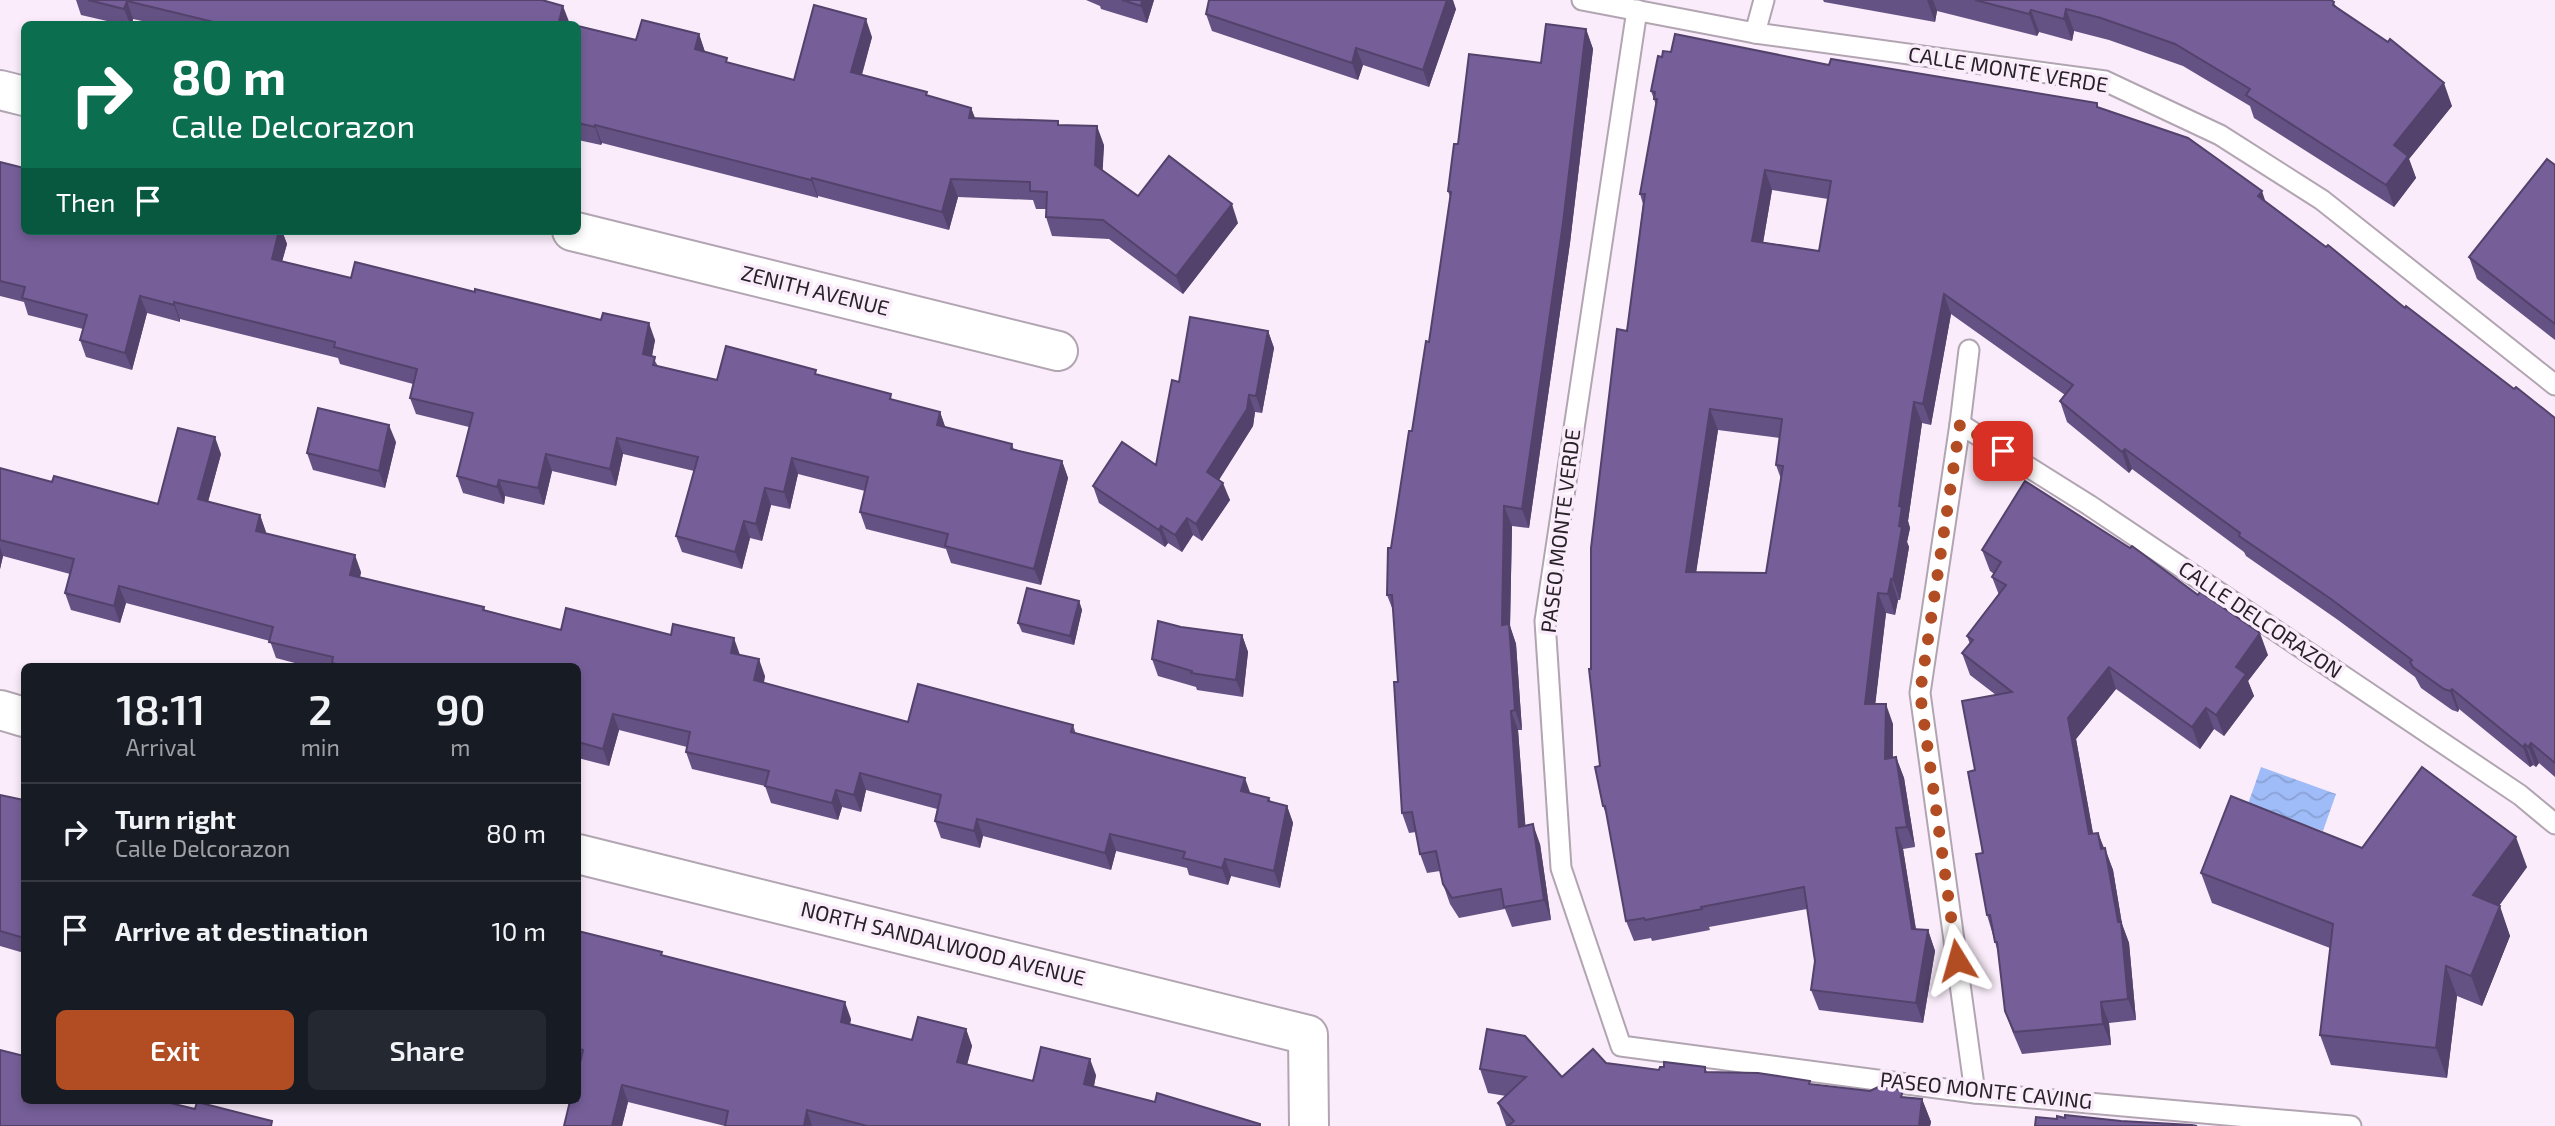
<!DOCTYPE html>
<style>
body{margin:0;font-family:"Exo 2",sans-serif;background:#242831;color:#f1f3f6;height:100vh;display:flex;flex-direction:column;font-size:26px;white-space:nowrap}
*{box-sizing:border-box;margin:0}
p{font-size:23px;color:#9ea1a6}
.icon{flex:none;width:38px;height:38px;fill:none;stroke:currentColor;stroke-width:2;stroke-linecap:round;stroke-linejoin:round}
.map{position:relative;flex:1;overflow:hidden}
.side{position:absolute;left:21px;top:663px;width:560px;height:441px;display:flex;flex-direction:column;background:#171b24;border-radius:10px;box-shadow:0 4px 10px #0003}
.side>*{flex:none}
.hud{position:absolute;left:21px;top:21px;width:560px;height:214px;border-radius:10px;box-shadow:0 4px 10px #0003;background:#0b6e4f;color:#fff;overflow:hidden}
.pin{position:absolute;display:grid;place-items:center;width:60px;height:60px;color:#fff;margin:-30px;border-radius:14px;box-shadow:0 4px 10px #0006}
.me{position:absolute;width:77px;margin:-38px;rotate:352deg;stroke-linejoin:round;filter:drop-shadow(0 0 5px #0008)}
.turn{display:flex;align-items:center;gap:24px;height:147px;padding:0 35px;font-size:32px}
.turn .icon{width:91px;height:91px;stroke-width:2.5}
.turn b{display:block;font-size:49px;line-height:60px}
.then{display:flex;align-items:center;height:66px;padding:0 35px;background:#0003;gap:14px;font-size:26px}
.eta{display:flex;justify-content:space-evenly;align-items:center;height:119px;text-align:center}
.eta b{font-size:42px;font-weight:600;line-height:49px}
.action{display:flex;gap:14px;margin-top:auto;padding:14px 35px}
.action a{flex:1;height:80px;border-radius:10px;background:#b24c23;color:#fff;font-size:28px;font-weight:600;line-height:80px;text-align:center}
.action a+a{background:#242831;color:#f1f3f6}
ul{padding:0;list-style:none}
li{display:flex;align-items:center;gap:21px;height:98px;padding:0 35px;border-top:2px solid #363941}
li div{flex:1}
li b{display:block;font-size:26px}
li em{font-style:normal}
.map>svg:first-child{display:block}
.water{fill:url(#water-waves)}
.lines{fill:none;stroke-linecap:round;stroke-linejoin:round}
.service-casing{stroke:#b2a5b2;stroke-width:23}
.minor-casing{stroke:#b2a5b2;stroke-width:42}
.service{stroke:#fff;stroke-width:19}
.minor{stroke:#fff;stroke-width:38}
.wall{fill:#655284;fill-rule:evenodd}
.shaded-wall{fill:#53426b}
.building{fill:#765f99;stroke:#53426b;stroke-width:2;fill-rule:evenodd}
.route{stroke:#b24c23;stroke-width:12;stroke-dasharray:0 21.6}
.labels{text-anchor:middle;stroke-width:7;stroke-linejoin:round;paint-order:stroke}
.street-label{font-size:21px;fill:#272227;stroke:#faecfa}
</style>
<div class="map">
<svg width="2555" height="1126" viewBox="0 0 2555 1126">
<defs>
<pattern id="water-waves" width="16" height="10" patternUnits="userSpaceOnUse" patternTransform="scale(1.75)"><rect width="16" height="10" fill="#9fbcf8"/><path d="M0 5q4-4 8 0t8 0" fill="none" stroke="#89a1d5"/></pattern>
</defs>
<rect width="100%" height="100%" fill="#faecfa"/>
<!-- water -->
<polygon class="water" points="2261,767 2336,794 2323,831 2248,804"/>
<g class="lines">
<defs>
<g id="service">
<polyline points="1582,0 1755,33 2105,81 2220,135 2322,200 2555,385"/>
<polyline points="1637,10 1545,621 1561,868 1621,1046 1975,1093 2351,1126"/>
<polyline points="1755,33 1764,0"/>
<polyline points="1969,350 1960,424 1920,693 1975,1093"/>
<polyline points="1960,424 2089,505 2520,795 2555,824"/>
</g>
<g id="minor">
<polyline points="0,90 24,96"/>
<polyline points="572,231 1058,351"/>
<polyline points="0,710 24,717"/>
<polyline points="578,854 1308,1035 1309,1126"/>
</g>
</defs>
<!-- service casing -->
<use href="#service" class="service-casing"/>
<!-- minor casing -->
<use href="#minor" class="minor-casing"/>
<!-- service -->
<use href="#service" class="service"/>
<!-- minor -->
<use href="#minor" class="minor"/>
</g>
<!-- wall -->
<g class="wall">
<polygon points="76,0 545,0 570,24 572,24 156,24 133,19 132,24 120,24 81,15"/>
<polygon points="1086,0 1154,0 1147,23 1101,9 1100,6"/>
<polygon points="1823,0 2331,0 2336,6 2452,106 2409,159 2416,178 2394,207 2254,118 2250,106 2183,66 2109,40 2074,31 2072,41 2039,32 2037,36 1937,11 1935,22 1824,2"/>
<polygon points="1456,9 1429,87 1363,65 1358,80 1212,31 1206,14"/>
<polygon points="578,26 636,40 699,34 705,52 729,63 794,80 872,37 862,75 928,96 971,108 975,118 1060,125 1104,145 1102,171 1138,196 1238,223 1183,294 1109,239 1052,236 1046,217 1046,209 1036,209 1033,200 958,197 949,230 818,196 818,198 602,143 601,145 578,140"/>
<polygon points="1586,29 1593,49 1570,243 1529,528 1512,526 1510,626 1516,644 1522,730 1518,730 1525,826 1540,844 1551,920 1512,927 1505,909 1459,918 1450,904 1443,884 1440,871 1427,873 1420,854 1416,832 1409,833 1402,813 1398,682 1394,613 1387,595 1391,548 1429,342 1450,197 1448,191 1458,144 1541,63"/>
<path d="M1671 52 1829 65 2099 108 2265 201 2405 308 2514 389 2555 418V777L2539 763 2536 767 2533 765 2530 767 2459 709 2458 712 2452 710 2421 688 2415 677 2338 620 2246 556 2244 552 2132 469 2129 473 2067 422 2060 401 2065 395 1951 314 1931 425 1922 423 1908 521 1910 528 1907 542 1909 547 1900 600H1898L1895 615 1886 613 1875 704 1893 724V758L1896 757 1904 778 1915 847 1903 849 1916 929 1928 930 1935 951 1923 1023 1819 1010 1811 990 1815 961 1807 909 1709 927 1710 930 1652 941 1651 938 1634 941 1626 921 1608 819 1603 806 1600 766 1591 669 1627 331 1643 204 1640 194 1656 105 1651 91 1662 57ZM1772 190 1828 199 1819 251 1763 242ZM1718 430 1780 438 1776 465 1781 479 1766 573 1696 572Z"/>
<polygon points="0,162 24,231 282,231 287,244 282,261 351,278 655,340 652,356 658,366 717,380 818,375 894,400 940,412 945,427 1012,444 1014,450 1062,461 1068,478 1041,585 951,563 946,549 866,529 860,512 865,491 798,474 790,509 771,505 762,541 750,538 742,569 682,552 676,536 694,471 623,454 616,486 552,471 544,505 505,496 504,504 463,493 457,476 469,427 416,414 410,398 413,384 340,364 338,358 180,319 180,322 147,313 132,370 86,357 80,340 83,329 28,315 24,302 0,296"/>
<polygon points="2555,165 2555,340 2477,279 2469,257"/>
<polygon points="1268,331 1274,348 1262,413 1255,412 1253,426 1219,480 1230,500 1202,541 1193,535 1182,552 1168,543 1165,547 1099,503 1093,486 1156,465 1179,382"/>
<polygon points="396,442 385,488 313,470 307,453"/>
<polygon points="221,454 208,502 260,515 266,533 361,572 360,578 484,607 485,610 561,630 740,655 765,676 764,683 908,722 1073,725 1076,734 1250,793 1269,798 1271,802 1287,806 1293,823 1280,888 1231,876 1228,885 1189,875 1187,868 1116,851 1111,870 983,836 980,848 941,838 935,821 937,809 866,790 861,812 842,807 838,820 771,803 765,786 692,769 686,752 687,747 619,730 609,766 578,758 578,667 310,667 276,658 270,641 126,603 120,623 71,610 65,593 70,574 3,556 0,569 0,468 52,482 158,504"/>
<polygon points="1982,550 2268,655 2248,681 2254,696 2224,736 2214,729 2200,749 2116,689 2076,739 2093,833 2098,833 2113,870 2122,924 2129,943 2136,1020 2109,1023 2111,1045 2022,1054 2013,1033 2005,1011 1998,952 1987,915 1975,770 1996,695 1970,675 1962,653 1970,644 1967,636 1999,595 1992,577 1994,574 1990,571"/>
<polygon points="1079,601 1082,610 1074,645 1022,632 1018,623"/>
<polygon points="1181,627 1242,635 1248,652 1243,697 1197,690 1196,687 1158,676 1152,659"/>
<polygon points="0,795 24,800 24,953 0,946"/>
<polygon points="2362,848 2527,867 2499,906 2510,936 2482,1006 2457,996 2447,1078 2331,1065 2320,1035 2330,948 2212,903 2201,873"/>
<polygon points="578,931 663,955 851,1019 850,1024 912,1040 966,1029 972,1046 967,1065 1033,1081 1096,1075 1094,1086 1155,1102 1260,1124 1261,1126 725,1126 628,1102 622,1126 564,1126 580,1064 578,1064"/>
<polygon points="1606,1063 1659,1070 1705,1067 1707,1072 1922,1099 1931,1122 1930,1126 1506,1126 1498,1103 1506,1096 1488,1093 1480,1069 1562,1077"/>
</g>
<!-- shaded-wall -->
<g class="shaded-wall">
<polygon points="1142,0 1154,0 1147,23 1141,6"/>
<polygon points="1447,0 1453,0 1456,9 1429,87 1423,70"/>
<polygon points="1927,0 1933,0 1937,11 1935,22"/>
<polygon points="127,1 133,19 132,24 130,24 124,9"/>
<polygon points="563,6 570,24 559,21"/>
<polygon points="2066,9 2074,31 2072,41 2064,19"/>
<polygon points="2031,10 2039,32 2037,36 2029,14"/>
<polygon points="866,19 872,37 857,91 851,72"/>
<polygon points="1586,29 1593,49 1570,243 1529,528 1522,509"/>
<polygon points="699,34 705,52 695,49"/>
<polygon points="1356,48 1363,65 1358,80 1352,63"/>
<polygon points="2444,83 2452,106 2409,159 2416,178 2394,207 2386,185 2394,145"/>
<polygon points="971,108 978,126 969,118"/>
<polygon points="595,125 602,143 601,145 595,127"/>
<polygon points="1097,126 1104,145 1102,184 1095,165"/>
<polygon points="1765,170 1772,190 1760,261 1752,241"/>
<polygon points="812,178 818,196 818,198 811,180"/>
<polygon points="951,179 958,197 949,230 942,212"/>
<polygon points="2262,191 2269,212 2258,196"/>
<polygon points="1232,204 1238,223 1183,294 1176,276"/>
<polygon points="279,231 282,231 287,244 278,276 272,259"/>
<polygon points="1944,294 1951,314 1931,425 1923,404"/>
<polygon points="140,296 147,313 132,370 125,353"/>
<polygon points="174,302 180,319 180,322 174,305"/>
<polygon points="649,323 655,340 649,371 643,354"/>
<polygon points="1268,331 1274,348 1262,413 1256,396"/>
<polygon points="1249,395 1255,412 1253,426 1213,489 1207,472"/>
<polygon points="1914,402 1922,423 1908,521 1910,528 1907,542 1909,547 1900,600 1893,580 1899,526 1899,506"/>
<polygon points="1710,409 1718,430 1693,593 1686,572"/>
<polygon points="940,412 946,429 937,425"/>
<polygon points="389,425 396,442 385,488 379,471"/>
<polygon points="215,437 221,454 204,516 198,499"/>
<polygon points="617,438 623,454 616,486 610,469"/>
<polygon points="2125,449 2132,469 2129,473 2122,452"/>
<polygon points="546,454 552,471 544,505 538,488"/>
<polygon points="792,458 798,474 790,509 784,492"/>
<polygon points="1062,461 1068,478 1041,585 1034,569"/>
<polygon points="499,480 505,496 504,504 497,487"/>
<polygon points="1223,483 1230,500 1202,541 1196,524"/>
<polygon points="765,488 771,505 762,541 756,524"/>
<polygon points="1504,506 1512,526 1510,626 1516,644 1522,730 1515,710 1502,625"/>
<polygon points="260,515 266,532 262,548 256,531"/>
<polygon points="1187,518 1193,535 1182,552 1175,535"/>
<polygon points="744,521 750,538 742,569 735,552"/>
<polygon points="1161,526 1168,543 1165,547 1159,530"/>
<polygon points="0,547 3,556 0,569"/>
<polygon points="355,555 361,572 356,592 350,575"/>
<polygon points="1891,579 1898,600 1895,615 1888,594"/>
<polygon points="119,586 126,603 120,623 114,606"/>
<polygon points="1878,593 1886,613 1873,724 1865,704"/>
<polygon points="1079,601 1082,610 1074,645 1070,636"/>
<polygon points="2260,633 2268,655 2248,681 2254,696 2224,736 2216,715 2236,667"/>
<polygon points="1242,635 1248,652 1243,697 1236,680"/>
<polygon points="734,638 740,655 731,653"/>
<polygon points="759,659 765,676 760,697 754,680"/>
<polygon points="2109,667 2116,689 2076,739 2097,856 2089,834 2068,718"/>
<polygon points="2452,689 2459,709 2458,712 2450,691"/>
<polygon points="1886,704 1893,724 1892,780 1885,759"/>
<polygon points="2206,708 2214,729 2200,749 2192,727"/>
<polygon points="1511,711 1518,730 1527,846 1519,827"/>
<polygon points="613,714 619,730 609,766 603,749"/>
<polygon points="2531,743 2539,763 2536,767 2528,747"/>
<polygon points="2525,744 2533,765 2530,767 2523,747"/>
<polygon points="1896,757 1904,778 1915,847 1907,827"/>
<polygon points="860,773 866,790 861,812 854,795"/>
<polygon points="1245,778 1251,795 1241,791"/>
<polygon points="836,790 842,807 838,820 832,803"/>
<polygon points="1287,806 1293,823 1280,888 1274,871"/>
<polygon points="977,819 983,836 980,848 974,831"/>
<polygon points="1533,824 1540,844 1551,920 1544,900"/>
<polygon points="1896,828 1903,849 1919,949 1912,929"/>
<polygon points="2098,833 2106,854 2101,849"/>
<polygon points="1110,834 1116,851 1111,870 1105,853"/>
<polygon points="2516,837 2527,867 2484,926 2473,895"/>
<polygon points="2105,848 2113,870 2122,924 2129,943 2136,1020 2128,999 2118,922"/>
<polygon points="1225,859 1231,876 1228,885 1222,868"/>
<polygon points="2500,906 2510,936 2482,1006 2471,976"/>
<polygon points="1928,930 1935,951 1923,1023 1916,1003"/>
<polygon points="2446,966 2457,996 2447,1078 2436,1048"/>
<polygon points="845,1002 851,1019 847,1039 841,1022"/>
<polygon points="2101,1002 2109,1023 2111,1045 2103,1024"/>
<polygon points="966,1029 972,1046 963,1079 957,1062"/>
<polygon points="1090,1059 1096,1075 1091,1101 1084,1084"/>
<polygon points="622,1085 628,1102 622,1126 612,1126"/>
<polygon points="1922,1099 1931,1122 1930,1126 1919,1126"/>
<polygon points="807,1110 812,1126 804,1126"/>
</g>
<!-- building -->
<g class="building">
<polygon points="88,0 542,0 563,6 559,21 572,24 217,24 218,23 127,1 124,9"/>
<polygon points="1122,0 1142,0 1141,6"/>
<polygon points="1209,0 1447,0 1423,70 1356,48 1352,63 1206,14"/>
<polygon points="1975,0 2331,0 2334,2 2333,5 2388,42 2390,39 2444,83 2394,145 2408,156 2386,185 2246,95 2250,89 2175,44 2101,18 2066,9 2064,19 2031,10 2029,14"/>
<polygon points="814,5 866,19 851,72 927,92 926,95 971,108 969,118 1058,121 1058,125 1097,126 1095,165 1138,196 1169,156 1232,204 1176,276 1103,220 1046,217 1047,192 1030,191 1030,182 951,179 942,212 812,178 811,180 595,125 595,127 578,123 578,26 636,40 642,20 699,34 695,49 727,58 726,62 794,80"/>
<polygon points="1546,24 1586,29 1563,223 1522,509 1504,506 1502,625 1509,624 1515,710 1511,711 1519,827 1533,824 1544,900 1504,907 1501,889 1452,898 1443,884 1436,851 1420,854 1412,812 1402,813 1394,682 1398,682 1392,595 1387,595 1388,548 1391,548 1409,431 1412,431 1426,341 1429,342 1451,192 1448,191 1454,144 1458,144 1469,54 1541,63"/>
<path d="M1675 34 1829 65 1831 59 2097 103V107L2188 138 2262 191 2258 196 2326 247 2328 245 2405 308 2406 306 2514 389 2516 387 2555 418V763L2531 743 2528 747 2525 744 2523 747 2452 689 2450 691 2444 689 2413 667 2410 662 2412 660 2331 599 2239 536 2240 533 2125 449 2122 452 2060 401 2073 385 1944 294 1923 404 1914 402 1899 506 1902 507 1899 526 1902 527 1893 580 1891 579 1888 594 1878 593 1865 704H1886L1885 759 1896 757 1907 827 1896 828 1912 929 1928 930 1916 1003 1811 990 1815 961 1804 887 1701 907 1702 909 1645 920 1644 918 1626 921 1605 806H1603L1595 767 1600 766 1589 669H1591V548L1617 329 1627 331 1645 194H1640L1657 99H1654L1655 92 1651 91 1658 56 1662 57 1663 51 1671 52ZM1765 170 1831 181 1819 251 1752 241ZM1710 409 1782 419 1776 465 1783 466 1766 573 1686 572Z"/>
<polygon points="2547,159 2555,165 2555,324 2469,257"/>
<polygon points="0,162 24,168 24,231 279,231 272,259 351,278 355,262 475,292 475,289 601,320 603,313 649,323 643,354 655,357 653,365 717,380 726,346 816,370 815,374 891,394 890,399 940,412 937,425 1012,444 1011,449 1062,461 1034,569 945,546 948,534 860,512 868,477 792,458 784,492 765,488 756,524 744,521 735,552 676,536 698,457 617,438 610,469 546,454 538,488 499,480 497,487 457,476 473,413 410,398 417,369 334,347 335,342 174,302 174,305 140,296 125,353 80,340 87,315 22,298 25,287 0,281"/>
<polygon points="1190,317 1268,331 1256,396 1249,395 1247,409 1207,472 1223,483 1196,524 1187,518 1175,535 1161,526 1159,530 1093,486 1122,442 1156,465 1172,380 1179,382"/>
<polygon points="318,408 389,425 379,471 307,453"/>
<polygon points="178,428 215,437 198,499 260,515 256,531 355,555 350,575 484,607 483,610 561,630 566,608 671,635 673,624 734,638 731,653 759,659 754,680 908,722 918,684 1073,725 1071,732 1245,778 1241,791 1269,798 1268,801 1287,806 1274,871 1225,859 1222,868 1183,858 1185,852 1110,834 1105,853 977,819 974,831 935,821 941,795 860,773 854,795 836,790 832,803 765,786 769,771 686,752 690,732 613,714 603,749 578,742 578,667 473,667 469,666 469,667 347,667 332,663 333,657 269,642 273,627 119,586 114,606 65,593 74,559 0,540 0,468 52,482 54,476 158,504"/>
<polygon points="2025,481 2130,548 2132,546 2198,595 2200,592 2260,633 2236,667 2246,674 2216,715 2206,708 2192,727 2109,667 2068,718 2089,834 2098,833 2101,849 2105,848 2118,922 2121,922 2128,999 2101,1002 2103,1024 2014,1032 2005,1011 1997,942 1995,942 1990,915 1987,915 1976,854 1983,853 1968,772 1975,770 1962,701 2012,692 1962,653 1973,640 1967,636 2006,585 1992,577 2001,562 1982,550"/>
<polygon points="1027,588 1079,601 1070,636 1018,623"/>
<polygon points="1158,621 1181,627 1242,635 1236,680 1191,673 1192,671 1152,659"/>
<polygon points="2422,767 2516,837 2473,895 2500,906 2471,976 2446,966 2436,1048 2320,1035 2333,924 2201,873 2231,796 2362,848"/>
<polygon points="0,795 24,800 24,938 0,931"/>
<polygon points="578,931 662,952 661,955 845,1002 841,1022 912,1040 918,1017 966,1029 957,1062 1033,1081 1041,1047 1090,1059 1084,1084 1155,1102 1157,1093 1260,1124 1260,1126 867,1126 807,1110 804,1126 725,1126 728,1111 622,1085 612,1126 564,1126 570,1101 578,1101 578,1072 583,1050 578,1048"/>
<polygon points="1487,1029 1525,1036 1562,1077 1593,1049 1606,1063 1659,1070 1660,1067 1664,1067 1664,1062 1705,1067 1705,1072 1758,1073 1810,1081 1809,1084 1870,1091 1878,1087 1903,1090 1901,1097 1922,1099 1919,1126 1508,1126 1514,1121 1498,1103 1526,1077 1480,1069"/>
<polygon points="0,1050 24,1056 24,1101 162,1101 195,1109 197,1102 272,1121 271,1126 0,1126"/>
<polygon points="2065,1115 2121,1121 2192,1125 2197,1126 2035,1126 2036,1117 2057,1119 2057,1116 2065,1118"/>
</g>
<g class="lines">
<!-- route -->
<polyline class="route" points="1957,960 1920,693 1960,424 2003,451"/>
</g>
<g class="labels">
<!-- street labels -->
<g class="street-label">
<text transform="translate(2008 70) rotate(9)" y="7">CALLE MONTE VERDE</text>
<text transform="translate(815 291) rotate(14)" y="7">ZENITH AVENUE</text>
<text transform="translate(1561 531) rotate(-83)" y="7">PASEO MONTE VERDE</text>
<text transform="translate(2260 620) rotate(34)" y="7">CALLE DELCORAZON</text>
<text transform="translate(943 944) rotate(14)" y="7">NORTH SANDALWOOD AVENUE</text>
<text transform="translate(1986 1091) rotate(6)" y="7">PASEO MONTE CAVING</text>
</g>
</g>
</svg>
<div class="pin" style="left:2003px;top:451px;background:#d93025"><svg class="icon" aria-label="arrive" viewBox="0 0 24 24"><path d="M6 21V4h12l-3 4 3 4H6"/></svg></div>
<svg class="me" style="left:1957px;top:960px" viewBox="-20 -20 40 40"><path d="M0-17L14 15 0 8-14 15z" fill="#b24c23" stroke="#fff" stroke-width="4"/></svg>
<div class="hud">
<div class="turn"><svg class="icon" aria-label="right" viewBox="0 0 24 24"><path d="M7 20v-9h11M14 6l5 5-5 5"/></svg><div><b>80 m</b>Calle Delcorazon</div></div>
<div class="then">Then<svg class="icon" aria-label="arrive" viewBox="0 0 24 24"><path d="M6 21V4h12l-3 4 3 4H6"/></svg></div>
</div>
<section class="side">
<div class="eta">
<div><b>18:11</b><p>Arrival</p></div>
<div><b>2</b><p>min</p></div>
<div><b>90</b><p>m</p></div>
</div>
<ul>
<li><svg class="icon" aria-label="right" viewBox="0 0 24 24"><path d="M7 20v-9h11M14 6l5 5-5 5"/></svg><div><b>Turn right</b><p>Calle Delcorazon</p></div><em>80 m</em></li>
<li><svg class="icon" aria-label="arrive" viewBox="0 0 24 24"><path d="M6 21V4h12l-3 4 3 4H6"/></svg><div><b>Arrive at destination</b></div><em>10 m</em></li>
</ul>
<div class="action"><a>Exit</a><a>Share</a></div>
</section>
</div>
